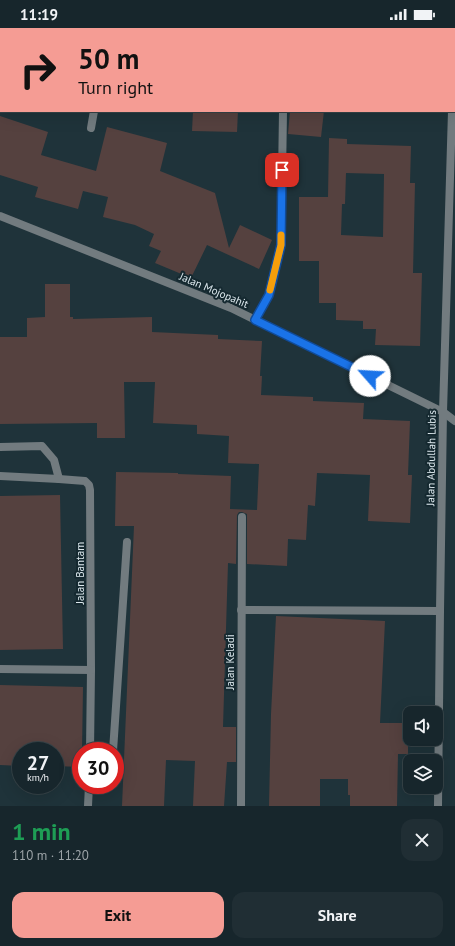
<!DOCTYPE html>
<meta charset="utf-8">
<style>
body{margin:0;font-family:"PT Sans",sans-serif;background:#202e34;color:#f1f3f6;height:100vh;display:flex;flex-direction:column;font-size:15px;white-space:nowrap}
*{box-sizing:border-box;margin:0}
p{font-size:13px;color:#9ea5a9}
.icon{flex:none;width:22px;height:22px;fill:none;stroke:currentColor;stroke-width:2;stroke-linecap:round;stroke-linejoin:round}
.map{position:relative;height:778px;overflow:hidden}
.panel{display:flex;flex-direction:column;background:#17262c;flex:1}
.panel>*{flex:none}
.hud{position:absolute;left:0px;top:0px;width:455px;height:84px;box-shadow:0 4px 16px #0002,0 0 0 1px #364348;background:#f59c94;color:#111;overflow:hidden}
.tools{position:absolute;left:403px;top:678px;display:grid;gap:8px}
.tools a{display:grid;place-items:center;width:40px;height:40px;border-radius:8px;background:#17262c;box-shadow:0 4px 16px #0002,0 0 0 1px #364348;font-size:20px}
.speed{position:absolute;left:12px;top:714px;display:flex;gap:8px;font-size:20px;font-weight:700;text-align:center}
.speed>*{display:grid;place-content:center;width:52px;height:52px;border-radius:50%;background:#17262c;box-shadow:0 4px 16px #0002,0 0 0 1px #364348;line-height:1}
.speed small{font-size:10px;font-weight:400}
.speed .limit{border:6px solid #d22;background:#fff;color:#111}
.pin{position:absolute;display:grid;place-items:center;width:34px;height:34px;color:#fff;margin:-17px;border-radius:8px;box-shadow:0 2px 6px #0006}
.me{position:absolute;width:44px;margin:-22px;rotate:296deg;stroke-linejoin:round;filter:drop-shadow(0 0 3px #0008)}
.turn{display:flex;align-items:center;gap:14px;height:84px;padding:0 12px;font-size:18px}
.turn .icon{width:52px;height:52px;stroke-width:2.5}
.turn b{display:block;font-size:28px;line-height:34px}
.round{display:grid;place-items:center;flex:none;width:42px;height:42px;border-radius:12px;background:#202e34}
.summary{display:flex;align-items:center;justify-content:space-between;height:68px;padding:0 12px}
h1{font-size:24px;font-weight:700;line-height:30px;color:#1e9e55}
.primary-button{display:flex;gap:8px;margin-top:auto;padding:8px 12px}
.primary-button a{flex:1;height:46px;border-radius:12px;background:#f59c94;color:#111;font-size:16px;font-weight:700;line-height:46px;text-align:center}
.primary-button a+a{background:#202e34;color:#f1f3f6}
.status{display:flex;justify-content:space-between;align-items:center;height:28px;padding:0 20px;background:#17262c;direction:ltr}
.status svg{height:11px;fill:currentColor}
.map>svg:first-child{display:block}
.building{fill:#55413f;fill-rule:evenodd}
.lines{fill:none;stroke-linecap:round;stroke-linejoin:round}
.service{stroke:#727b7f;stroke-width:8}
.minor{stroke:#727b7f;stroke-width:8}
.tertiary{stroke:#727b7f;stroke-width:8}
.primary{stroke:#b3c8cf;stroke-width:10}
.route-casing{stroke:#114b97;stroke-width:10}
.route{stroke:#1a73e8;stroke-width:7}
.slow{stroke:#f59e0b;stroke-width:7}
.labels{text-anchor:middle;stroke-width:4;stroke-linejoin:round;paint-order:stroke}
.street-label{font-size:11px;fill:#dde9ee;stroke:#152930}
</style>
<div class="status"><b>11:19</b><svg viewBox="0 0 49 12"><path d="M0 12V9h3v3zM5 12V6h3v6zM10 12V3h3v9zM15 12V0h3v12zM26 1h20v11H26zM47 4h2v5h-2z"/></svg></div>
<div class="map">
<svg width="455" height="778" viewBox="0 0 455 778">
<rect width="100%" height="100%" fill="#1f333a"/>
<!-- building -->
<g class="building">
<polygon points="193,83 238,83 237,104 192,103"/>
<polygon points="290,83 324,83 321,109 288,106"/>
<polygon points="0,88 48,104 41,127 96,143 107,99 167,115 160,143 215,165 229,220 240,197 272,212 259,241 207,217 191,250 155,235 161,223 149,218 154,206 135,197 103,189 108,169 83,163 78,181 35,169 38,159 0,147"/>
<path d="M329 110 347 111V116L411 118 410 155H415L413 245H422L420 318 375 317 376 301H363V293L336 292V275H319V233H299V169H328ZM346 145 384 146 383 209 341 207 342 176H345Z"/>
<polygon points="45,256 70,256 70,289 73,289 73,291 152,289 152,304 218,307 218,311 262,313 260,348 262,348 261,367 313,369 313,373 364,375 363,391 410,393 408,447 412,447 410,495 368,493 370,447 317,445 315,478 308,477 306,512 288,511 287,538 247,536 247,486 242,484 239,484 237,487 236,536 228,535 223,699 236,699 236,734 227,734 224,778 193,778 195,733 166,732 164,778 122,778 134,498 115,498 116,444 178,445 178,446 231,448 230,481 257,482 259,436 228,435 229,408 197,406 197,397 153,395 155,354 124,354 125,410 97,410 97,395 0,396 0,309 27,309 27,290 45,289"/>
<polygon points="60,467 63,621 0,622 0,468"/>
<polygon points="276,588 385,593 380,695 408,695 408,726 398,726 397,778 350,778 350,767 348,767 348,751 320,751 320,778 269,778 271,686"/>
<polygon points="0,657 83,659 82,723 81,723 81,739 55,738 55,723 21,723 21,738 0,737"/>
</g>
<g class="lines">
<!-- service -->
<g class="service">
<polyline points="403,0 405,1"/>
<polyline points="101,1 101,0"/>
<polyline points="454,68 455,65"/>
<polyline points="91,100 94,83"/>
<polyline points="255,292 269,267 281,217 283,83"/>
<polyline points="0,419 42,418 54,432 59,451"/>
<polyline points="0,448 59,451 85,453 89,457 90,462 91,642 90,723"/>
<polyline points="0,641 91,642"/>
<polyline points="113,723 127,514"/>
<polyline points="88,778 89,757"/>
</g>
<!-- minor -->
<g class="minor">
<polyline points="0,188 231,280 443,384 455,393"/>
<polyline points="241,582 440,583"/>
<polyline points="241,778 242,489"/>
</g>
<!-- tertiary -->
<polyline class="tertiary" points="438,778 440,583 443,384 452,83"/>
<!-- primary -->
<g class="primary">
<polyline points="252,0 254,1"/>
<polyline points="308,0 311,1"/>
<polyline points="325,0 326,1"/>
<polyline points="275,1 275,0"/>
<polyline points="295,1 295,0"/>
<polyline points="454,75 455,76"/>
</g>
</g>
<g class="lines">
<defs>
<polyline id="route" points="282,142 281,217 269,267 255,292 370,348"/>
</defs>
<!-- route casing -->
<use href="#route" class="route-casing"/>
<!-- route -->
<use href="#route" class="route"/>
<!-- slow -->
<polyline class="slow" points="270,262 281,217 281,207"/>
</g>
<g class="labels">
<!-- street labels -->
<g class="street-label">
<text transform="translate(214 262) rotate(23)" y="4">Jalan Mojopahit</text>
<text transform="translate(431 430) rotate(-89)" y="4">Jalan Abdullah Lubis</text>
<text transform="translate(80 545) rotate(-90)" y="4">Jalan Bantam</text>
<text transform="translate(230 634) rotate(-90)" y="4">Jalan Keladi</text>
</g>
</g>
</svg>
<div class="tools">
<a><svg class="icon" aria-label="sound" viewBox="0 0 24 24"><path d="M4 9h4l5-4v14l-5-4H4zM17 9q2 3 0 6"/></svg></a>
<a><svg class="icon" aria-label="layers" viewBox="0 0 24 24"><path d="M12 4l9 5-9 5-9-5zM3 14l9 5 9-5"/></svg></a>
</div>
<div class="speed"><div>27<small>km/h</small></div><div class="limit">30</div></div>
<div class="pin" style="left:282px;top:142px;background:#d93025"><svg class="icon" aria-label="arrive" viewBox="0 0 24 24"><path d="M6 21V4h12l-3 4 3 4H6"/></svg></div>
<svg class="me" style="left:370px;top:348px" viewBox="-20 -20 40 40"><circle r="19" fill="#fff"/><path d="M0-13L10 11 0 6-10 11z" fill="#1a73e8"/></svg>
<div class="hud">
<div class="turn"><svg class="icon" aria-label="right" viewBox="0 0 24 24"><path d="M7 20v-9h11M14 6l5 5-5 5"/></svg><div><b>50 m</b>Turn right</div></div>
</div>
</div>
<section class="panel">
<div class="summary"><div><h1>1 min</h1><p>110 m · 11:20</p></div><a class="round"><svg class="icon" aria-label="close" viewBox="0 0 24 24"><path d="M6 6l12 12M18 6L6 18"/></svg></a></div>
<div class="primary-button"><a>Exit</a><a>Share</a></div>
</section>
